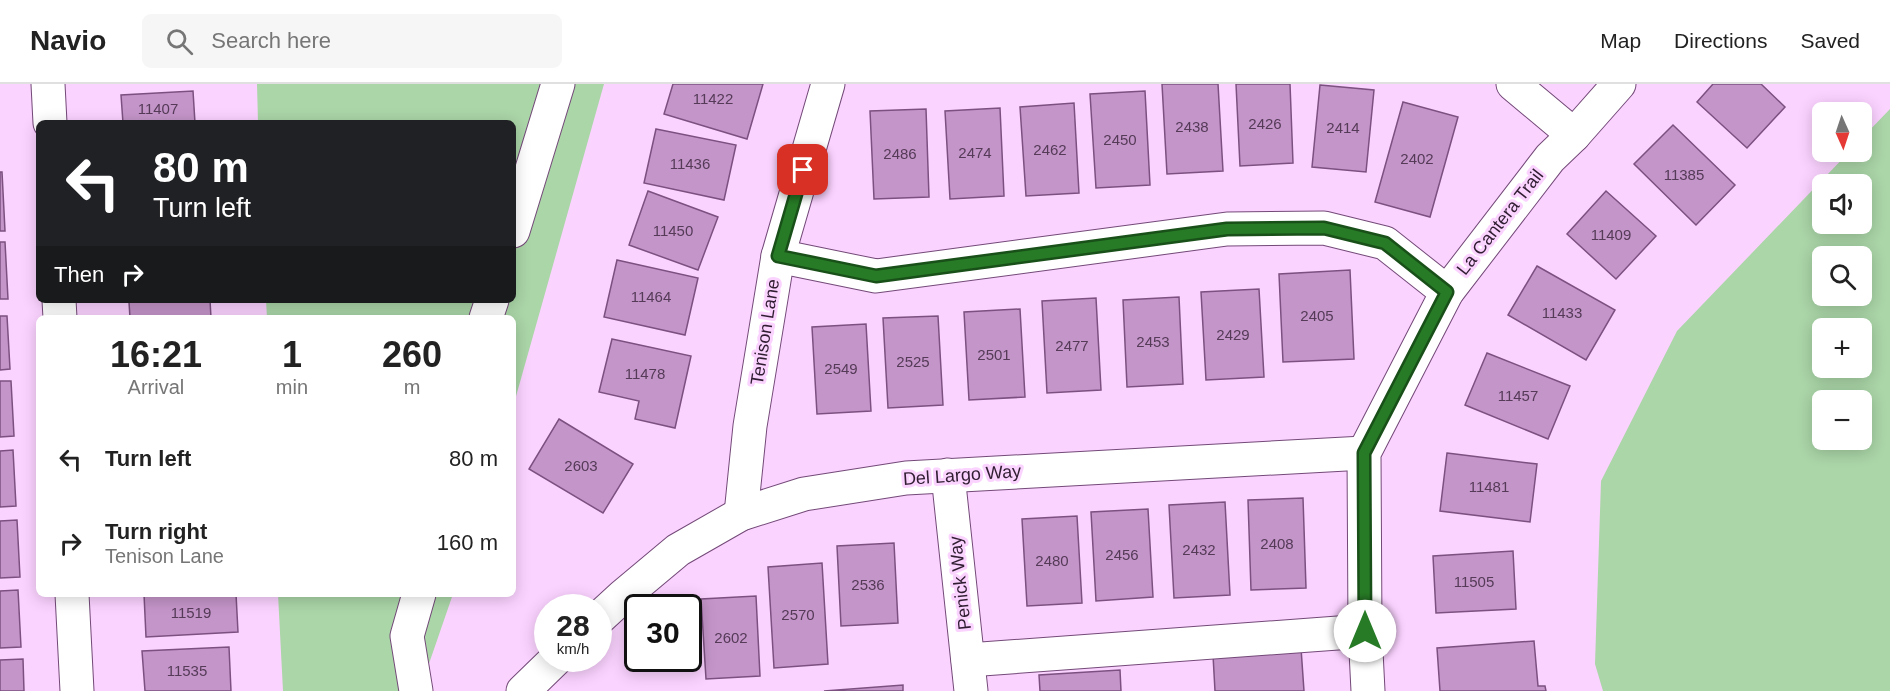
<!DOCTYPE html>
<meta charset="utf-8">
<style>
body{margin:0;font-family:Arial,sans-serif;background:#f6f6f6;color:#222;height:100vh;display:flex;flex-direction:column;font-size:22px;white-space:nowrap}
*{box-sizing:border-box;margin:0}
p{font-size:20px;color:#767676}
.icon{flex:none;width:33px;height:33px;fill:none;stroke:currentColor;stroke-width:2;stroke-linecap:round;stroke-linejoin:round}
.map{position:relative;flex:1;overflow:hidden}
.sheet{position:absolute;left:36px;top:231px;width:480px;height:282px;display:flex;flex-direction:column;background:#fff;border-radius:9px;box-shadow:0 3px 15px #0003}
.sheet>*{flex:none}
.banner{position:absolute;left:36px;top:36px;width:480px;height:183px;border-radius:9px;box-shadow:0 3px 15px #0003;background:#202124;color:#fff;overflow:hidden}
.needle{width:39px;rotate:177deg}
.fabs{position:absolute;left:1812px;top:18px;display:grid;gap:12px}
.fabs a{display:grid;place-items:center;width:60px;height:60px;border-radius:9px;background:#fff;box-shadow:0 3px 15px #0003;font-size:30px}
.speed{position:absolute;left:534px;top:510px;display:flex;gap:12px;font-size:30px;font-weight:700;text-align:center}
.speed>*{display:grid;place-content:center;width:78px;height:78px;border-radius:50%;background:#fff;box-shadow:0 3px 15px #0003;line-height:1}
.speed small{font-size:15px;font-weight:400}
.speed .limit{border:3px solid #111;border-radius:9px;background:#fff;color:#111}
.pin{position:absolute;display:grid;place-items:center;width:51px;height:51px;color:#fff;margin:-26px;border-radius:12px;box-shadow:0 3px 9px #0006}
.me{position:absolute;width:66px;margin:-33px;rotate:0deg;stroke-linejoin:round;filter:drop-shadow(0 0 4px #0008)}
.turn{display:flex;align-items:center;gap:21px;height:126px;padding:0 18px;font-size:27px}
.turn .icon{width:78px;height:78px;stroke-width:2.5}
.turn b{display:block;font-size:42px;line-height:51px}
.then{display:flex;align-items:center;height:57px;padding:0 18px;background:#0003;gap:12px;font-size:22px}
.eta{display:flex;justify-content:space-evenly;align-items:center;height:102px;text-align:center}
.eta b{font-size:36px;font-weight:700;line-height:42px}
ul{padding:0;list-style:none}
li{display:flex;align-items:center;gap:18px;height:84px;padding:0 18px}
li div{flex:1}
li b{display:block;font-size:22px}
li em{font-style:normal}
header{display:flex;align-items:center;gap:36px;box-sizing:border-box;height:84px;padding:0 30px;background:#fff;border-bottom:2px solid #e0e0e0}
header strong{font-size:28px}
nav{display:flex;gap:33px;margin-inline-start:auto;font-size:21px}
.search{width:420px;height:54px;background:#f6f6f6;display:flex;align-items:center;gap:15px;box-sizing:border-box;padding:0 21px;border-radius:9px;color:#767676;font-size:22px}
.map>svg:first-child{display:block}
.green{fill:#abd6a8;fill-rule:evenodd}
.building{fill:#c495c9;stroke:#7c5181;stroke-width:1.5}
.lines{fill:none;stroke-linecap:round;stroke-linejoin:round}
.minor-casing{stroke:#734978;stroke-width:35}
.minor{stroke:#fff;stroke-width:33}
.route-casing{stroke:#195019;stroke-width:15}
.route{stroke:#277b26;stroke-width:10}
.labels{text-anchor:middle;stroke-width:6;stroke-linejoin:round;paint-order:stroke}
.number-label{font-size:15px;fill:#553b58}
.street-label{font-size:18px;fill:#301d32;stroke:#fbd3ff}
</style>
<header>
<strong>Navio</strong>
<div class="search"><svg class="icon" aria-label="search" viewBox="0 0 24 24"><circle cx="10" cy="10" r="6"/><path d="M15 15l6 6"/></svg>Search here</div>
<nav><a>Map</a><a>Directions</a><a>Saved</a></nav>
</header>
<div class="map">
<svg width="1890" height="607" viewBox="0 0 1890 607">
<rect width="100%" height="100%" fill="#fbd3ff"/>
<!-- green -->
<g class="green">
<polygon points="257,0 604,0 513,323 513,234 267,234 266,216 513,216 513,39 258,39"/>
<path d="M1890 25V607H1603L1595 580 1601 397 1677 247 1849 68H1862V54ZM1862 100V140H1822V100ZM1822 172H1862V212H1822ZM1862 244V284H1822V244ZM1862 316V356H1822V316Z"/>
<polygon points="278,510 453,510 423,597 428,607 283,607"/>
</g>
<!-- building -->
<g class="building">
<polygon points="673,0 763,0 747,55 664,30"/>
<polygon points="1162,0 1218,0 1223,87 1167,90"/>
<polygon points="1236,0 1290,0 1293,79 1240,82"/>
<polygon points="1713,0 1761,0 1785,23 1747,64 1697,18"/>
<polygon points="1320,1 1374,6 1366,88 1312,83"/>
<polygon points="193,7 195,39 123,39 121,11"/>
<polygon points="1145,7 1150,101 1096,104 1090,10"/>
<polygon points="1403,18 1458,33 1430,133 1375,118"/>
<polygon points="1074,19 1079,109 1026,112 1020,23"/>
<polygon points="1000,24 1004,112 950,115 945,27"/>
<polygon points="926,25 929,113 874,115 870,27"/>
<polygon points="1673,41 1735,101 1696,141 1634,80"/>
<polygon points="656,45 736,61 724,116 644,99"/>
<polygon points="0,88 2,88 5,147 0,147"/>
<polygon points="648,107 718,133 698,186 629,161"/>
<polygon points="1606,107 1656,152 1616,195 1567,150"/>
<polygon points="0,158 5,158 8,215 0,215"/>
<polygon points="617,176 698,194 685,251 604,233"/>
<polygon points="1537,182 1615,226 1586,276 1508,231"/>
<polygon points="1350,186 1354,275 1283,278 1279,190"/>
<polygon points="1259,205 1264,293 1206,296 1201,208"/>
<polygon points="1179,213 1183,300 1127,303 1123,216"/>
<polygon points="1096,214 1101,306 1047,309 1042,217"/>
<polygon points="175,216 210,216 211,234 130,234 129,218"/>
<polygon points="1020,225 1025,313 969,316 964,228"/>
<polygon points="0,232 7,232 10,285 0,286"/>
<polygon points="938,232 943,321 888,324 883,234"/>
<polygon points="866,240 871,327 817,330 812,243"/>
<polygon points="612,255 691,272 675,344 635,335 639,317 599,308"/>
<polygon points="1487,269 1570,302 1548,355 1465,321"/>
<polygon points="0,297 11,297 14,352 0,353"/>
<polygon points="559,335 633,380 603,429 529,385"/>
<polygon points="13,366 16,422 0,423 0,367"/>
<polygon points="1447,369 1537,380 1530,438 1440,427"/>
<polygon points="1303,414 1306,504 1251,506 1248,416"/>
<polygon points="1225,418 1230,511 1174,514 1169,421"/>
<polygon points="1148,425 1153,513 1096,517 1091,428"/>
<polygon points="1077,432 1082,519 1027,522 1022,435"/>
<polygon points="17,436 20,493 0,494 0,437"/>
<polygon points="894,459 898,539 841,542 837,462"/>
<polygon points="1513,467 1516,525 1436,529 1433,472"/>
<polygon points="822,479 828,580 774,584 768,483"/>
<polygon points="18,506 21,563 0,564 0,507"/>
<polygon points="144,510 236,510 238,548 146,553"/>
<polygon points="756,512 760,592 706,595 701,515"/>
<polygon points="1534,557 1538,602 1545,602 1546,607 1440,607 1437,564"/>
<polygon points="229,563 231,607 145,607 142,567"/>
<polygon points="1301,564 1304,607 1215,607 1213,571"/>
<polygon points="23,575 24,607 0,607 0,576"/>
<polygon points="1120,586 1121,607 1040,607 1039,591"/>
<polygon points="903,601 903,607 824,607"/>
</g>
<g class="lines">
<defs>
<g id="minor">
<polyline points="48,0 50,39"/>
<polyline points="1513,0 1574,51"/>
<polyline points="513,147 558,0"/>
<polyline points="778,172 876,192 1227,145 1324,144 1385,159 1447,208"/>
<polyline points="59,216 60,234"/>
<polyline points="486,234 492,216"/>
<polyline points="948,391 971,607"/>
<polyline points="741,430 750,342 778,172 828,0"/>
<polyline points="72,510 77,607"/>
<polyline points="598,535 623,512 678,466 741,430 804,410 906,394 1364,369"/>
<polyline points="968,576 1365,547"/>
<polyline points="416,607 407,552 419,510"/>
<polyline points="523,607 557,574"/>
<polyline points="1368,607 1365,547 1364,369 1447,208 1550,74 1574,51 1619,0"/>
</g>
</defs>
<!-- minor casing -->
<use href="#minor" class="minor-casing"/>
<!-- minor -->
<use href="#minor" class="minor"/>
</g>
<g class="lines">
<defs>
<polyline id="route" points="803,86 778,172 876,192 1227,145 1324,144 1385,159 1447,208 1364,369 1365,547"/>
</defs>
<!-- route casing -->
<use href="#route" class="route-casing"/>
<!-- route -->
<use href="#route" class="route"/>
</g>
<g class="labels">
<!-- number labels -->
<g class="number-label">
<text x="713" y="20">11422</text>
<text x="158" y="30">11407</text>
<text x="1265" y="45">2426</text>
<text x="1192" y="48">2438</text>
<text x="1343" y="49">2414</text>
<text x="1120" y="61">2450</text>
<text x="1050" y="71">2462</text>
<text x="975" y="74">2474</text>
<text x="900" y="75">2486</text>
<text x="1417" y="80">2402</text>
<text x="690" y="85">11436</text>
<text x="1684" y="96">11385</text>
<text x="673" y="152">11450</text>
<text x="1611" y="156">11409</text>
<text x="651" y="218">11464</text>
<text x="1562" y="234">11433</text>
<text x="1317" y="237">2405</text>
<text x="1233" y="256">2429</text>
<text x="1153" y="263">2453</text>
<text x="1072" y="267">2477</text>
<text x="994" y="276">2501</text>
<text x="913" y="283">2525</text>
<text x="841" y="290">2549</text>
<text x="645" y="295">11478</text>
<text x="1518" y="317">11457</text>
<text x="581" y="387">2603</text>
<text x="1489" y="408">11481</text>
<text x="1277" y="465">2408</text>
<text x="1199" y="471">2432</text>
<text x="1122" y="476">2456</text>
<text x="1052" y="482">2480</text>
<text x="1474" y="503">11505</text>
<text x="868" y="506">2536</text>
<text x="191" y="534">11519</text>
<text x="798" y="536">2570</text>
<text x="731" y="559">2602</text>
<text x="187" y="592">11535</text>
</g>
<!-- street labels -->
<g class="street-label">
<text transform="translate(1500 138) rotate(-52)" y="6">La Cantera Trail</text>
<text transform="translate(765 248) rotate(-81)" y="6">Tenison Lane</text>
<text transform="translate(962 391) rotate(-4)" y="6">Del Largo Way</text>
<text transform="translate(960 499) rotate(-96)" y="6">Penick Way</text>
</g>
</g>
</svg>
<div class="fabs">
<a><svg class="needle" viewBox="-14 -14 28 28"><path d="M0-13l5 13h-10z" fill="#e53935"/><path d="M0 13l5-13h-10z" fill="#767676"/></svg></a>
<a><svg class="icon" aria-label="sound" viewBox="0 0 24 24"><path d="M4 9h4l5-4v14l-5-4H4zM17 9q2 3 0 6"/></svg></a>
<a><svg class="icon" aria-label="search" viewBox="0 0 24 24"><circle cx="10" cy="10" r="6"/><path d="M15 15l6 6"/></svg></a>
<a>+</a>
<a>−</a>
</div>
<div class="speed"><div>28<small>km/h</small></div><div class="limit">30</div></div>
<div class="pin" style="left:803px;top:86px;background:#d93025"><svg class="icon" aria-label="arrive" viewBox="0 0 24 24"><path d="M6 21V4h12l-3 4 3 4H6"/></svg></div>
<svg class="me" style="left:1365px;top:547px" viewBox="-20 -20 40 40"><circle r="19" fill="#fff"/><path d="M0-13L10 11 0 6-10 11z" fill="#277b26"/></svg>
<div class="banner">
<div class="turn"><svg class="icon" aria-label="left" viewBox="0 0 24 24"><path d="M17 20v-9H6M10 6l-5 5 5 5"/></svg><div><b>80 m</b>Turn left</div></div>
<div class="then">Then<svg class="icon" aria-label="right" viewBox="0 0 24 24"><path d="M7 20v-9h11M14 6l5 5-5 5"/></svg></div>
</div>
<section class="sheet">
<div class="eta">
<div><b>16:21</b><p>Arrival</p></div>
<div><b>1</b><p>min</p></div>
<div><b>260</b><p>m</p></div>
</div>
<ul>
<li><svg class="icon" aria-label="left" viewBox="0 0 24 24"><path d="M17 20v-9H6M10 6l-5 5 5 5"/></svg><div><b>Turn left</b></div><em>80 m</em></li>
<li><svg class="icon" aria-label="right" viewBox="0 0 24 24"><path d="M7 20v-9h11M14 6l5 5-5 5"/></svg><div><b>Turn right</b><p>Tenison Lane</p></div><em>160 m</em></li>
</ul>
</section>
</div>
